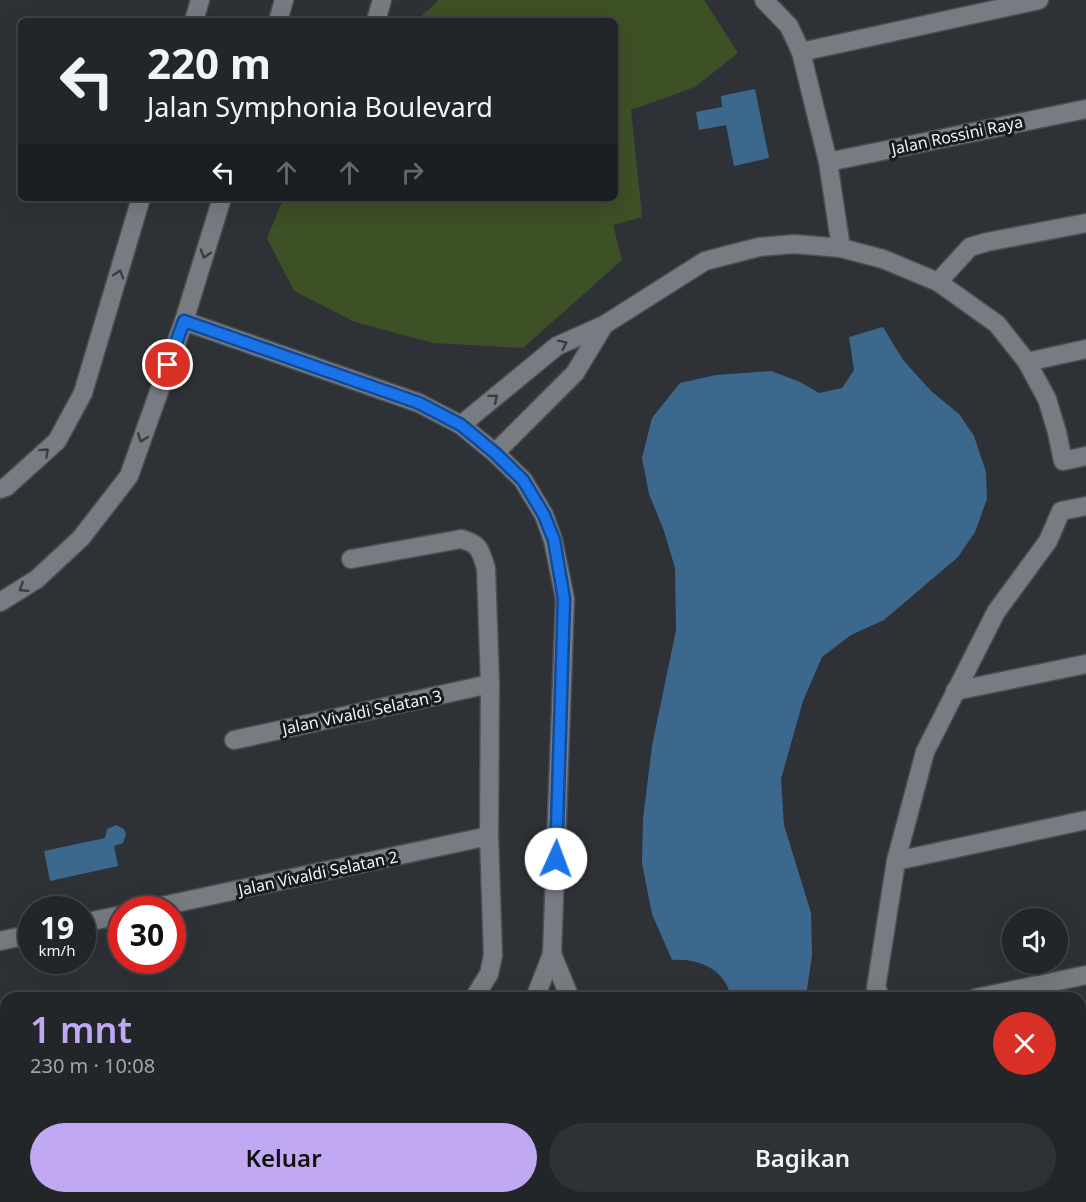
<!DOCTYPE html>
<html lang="id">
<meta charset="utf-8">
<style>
body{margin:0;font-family:"Noto Sans",sans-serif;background:#2e3235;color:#f1f3f6;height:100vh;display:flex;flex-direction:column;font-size:22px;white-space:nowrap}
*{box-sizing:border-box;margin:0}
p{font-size:20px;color:#a2a5a8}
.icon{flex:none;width:33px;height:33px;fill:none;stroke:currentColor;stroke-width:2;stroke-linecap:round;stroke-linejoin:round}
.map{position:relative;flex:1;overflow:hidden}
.panel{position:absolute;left:0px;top:992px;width:1086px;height:212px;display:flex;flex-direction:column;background:#222629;border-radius:18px 18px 0 0;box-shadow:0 6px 24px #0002,0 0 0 2px #3f4346}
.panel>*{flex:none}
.top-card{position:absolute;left:18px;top:18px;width:600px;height:183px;border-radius:9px;box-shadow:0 6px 24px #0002,0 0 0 2px #3f4346;background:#222629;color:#f1f3f6;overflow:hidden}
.buttons{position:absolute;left:1002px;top:908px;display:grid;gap:12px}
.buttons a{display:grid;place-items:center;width:66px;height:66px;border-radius:50%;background:#222629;box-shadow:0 6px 24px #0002,0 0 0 2px #3f4346;font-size:30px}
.speed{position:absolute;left:18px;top:896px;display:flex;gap:12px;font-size:30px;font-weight:700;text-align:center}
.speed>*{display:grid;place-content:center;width:78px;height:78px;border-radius:50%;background:#222629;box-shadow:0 6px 24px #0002,0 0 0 2px #3f4346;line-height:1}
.speed small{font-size:15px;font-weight:400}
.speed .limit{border:9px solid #d22;background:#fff;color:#111}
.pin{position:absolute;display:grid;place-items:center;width:51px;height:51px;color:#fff;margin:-26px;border:3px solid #fff;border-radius:50%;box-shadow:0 2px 6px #0007}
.me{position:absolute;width:66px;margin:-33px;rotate:2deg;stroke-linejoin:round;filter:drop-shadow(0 0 4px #0008)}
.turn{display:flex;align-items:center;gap:21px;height:126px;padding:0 30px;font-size:27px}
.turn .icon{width:78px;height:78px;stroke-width:2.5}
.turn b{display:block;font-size:42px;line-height:51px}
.lanes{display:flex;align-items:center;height:57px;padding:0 30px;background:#0003;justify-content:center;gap:30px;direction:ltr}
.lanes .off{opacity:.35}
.round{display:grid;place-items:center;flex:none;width:63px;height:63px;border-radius:32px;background:#2e3235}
.head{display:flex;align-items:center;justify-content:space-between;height:102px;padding:0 30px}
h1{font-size:36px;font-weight:600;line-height:45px;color:#c1a8f3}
.cta{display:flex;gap:12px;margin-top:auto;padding:12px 30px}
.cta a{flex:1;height:69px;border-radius:36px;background:#c1a8f3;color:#111;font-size:24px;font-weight:600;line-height:69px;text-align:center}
.cta a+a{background:#2e3235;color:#f1f3f6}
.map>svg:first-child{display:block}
.green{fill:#3e5026}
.water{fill:#3d688d}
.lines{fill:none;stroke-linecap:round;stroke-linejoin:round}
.minor-casing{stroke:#4b4f52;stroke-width:21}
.minor{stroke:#787c82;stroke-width:18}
.oneway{stroke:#3a3c40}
.route-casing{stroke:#114b97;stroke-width:15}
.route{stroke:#1a73e8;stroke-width:10}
.labels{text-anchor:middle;stroke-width:6;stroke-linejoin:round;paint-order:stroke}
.street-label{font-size:16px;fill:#f2f5f8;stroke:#181a1c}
</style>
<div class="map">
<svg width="1086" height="1202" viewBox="0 0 1086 1202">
<rect width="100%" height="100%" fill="#2e3237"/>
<!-- green -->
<polygon class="green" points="439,0 704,0 738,53 695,87 631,110 642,217 613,225 622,260 523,348 433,343 355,322 294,291 267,238 284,198 615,198 615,21 416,21"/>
<!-- water -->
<g class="water">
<polygon points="755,89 769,158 734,166 726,125 699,130 696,112 722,107 721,96"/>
<path d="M883 327 903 360 931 391 959 414 974 436 986 472 987 499 975 532 958 557 884 620 851 635 822 657 803 701 781 779 784 825 811 913 812 955 806 996 804 998 731 997C725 969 699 958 672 960L652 914 642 863 643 819 652 746 676 630 675 568 664 531 649 494 642 458 652 418 680 383 716 375 771 371 800 382 819 393 842 388 854 370 849 337Z"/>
<polygon points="116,825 124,829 126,834 123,843 114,846 118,866 50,881 44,851 105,838 107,829"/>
<polygon points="676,1197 762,1197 762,1202 675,1202"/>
</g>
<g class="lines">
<defs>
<g id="minor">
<polyline points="764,0 789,26 801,52 828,162 841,248"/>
<polyline points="194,21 200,0"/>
<polyline points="278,21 284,0"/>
<polyline points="376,21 382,0"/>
<polyline points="801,52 1039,0"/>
<polyline points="828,162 1086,109"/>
<polyline points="938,282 970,247 987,242 1086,223"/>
<polyline points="184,321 419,403 461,425 495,453 523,480 544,515 553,540 565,599 552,954"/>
<polyline points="1027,362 1086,349"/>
<polyline points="461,425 557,346 604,325 705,261 759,247 794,244 841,248 883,259 938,282 997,324 1027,362 1047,399 1057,432 1063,461 1086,456"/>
<polyline points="495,453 575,373 604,325"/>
<polyline points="0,489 6,487 57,441 83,393 141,198"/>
<path d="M351 559 461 539C480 544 480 550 486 568L490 684 489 836 493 955 489 974 474 998"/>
<polyline points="0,602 37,579 81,538 129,476 184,321 222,198"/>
<polyline points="955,691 1086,664"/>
<polyline points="234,740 490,684"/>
<polyline points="896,861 1086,820"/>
<polyline points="148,909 489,836"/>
<polyline points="82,923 122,915"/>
<polyline points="0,941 32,934"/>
<polyline points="535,998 552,954 570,998"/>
<polyline points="881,998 876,988 896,861 925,752 996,612 1048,541 1061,511 1086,506"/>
<polyline points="976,998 1086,975"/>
<polyline points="1080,1076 1086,1075"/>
<polyline points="0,1091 6,1089"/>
<polyline points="1080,1094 1082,1104"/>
<polyline points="405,1197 407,1202"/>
<polyline points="490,1197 497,1202"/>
<polyline points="220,1202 244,1197"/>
<polyline points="608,1202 612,1197"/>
<polyline points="1078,1202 1086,1200"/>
</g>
</defs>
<!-- minor casing -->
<use href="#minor" class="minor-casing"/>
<!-- minor -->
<use href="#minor" class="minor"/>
</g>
<!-- one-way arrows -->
<defs><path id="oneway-chevron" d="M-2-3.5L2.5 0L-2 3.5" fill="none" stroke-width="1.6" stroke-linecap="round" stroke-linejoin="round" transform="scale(1.5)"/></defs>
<g class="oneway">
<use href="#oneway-chevron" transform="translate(205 254) rotate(107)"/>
<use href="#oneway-chevron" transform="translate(119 274) rotate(-73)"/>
<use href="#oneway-chevron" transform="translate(563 344) rotate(-26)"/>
<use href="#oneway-chevron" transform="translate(494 398) rotate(-40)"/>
<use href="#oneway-chevron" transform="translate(142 438) rotate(110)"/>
<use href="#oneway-chevron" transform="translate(45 452) rotate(-42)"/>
<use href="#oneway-chevron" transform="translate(23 588) rotate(148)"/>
</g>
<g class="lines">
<defs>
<polyline id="route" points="168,365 184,321 419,403 461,425 495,453 523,480 544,515 554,540 564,599 556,859"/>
</defs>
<!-- route casing -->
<use href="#route" class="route-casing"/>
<!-- route -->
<use href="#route" class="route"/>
</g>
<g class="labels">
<!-- street labels -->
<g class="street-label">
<text transform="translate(957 135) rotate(-12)" y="6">Jalan Rossini Raya</text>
<text transform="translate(362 712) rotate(-12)" y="6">Jalan Vivaldi Selatan 3</text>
<text transform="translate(318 873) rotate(-12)" y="6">Jalan Vivaldi Selatan 2</text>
</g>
</g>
</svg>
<div class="buttons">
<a><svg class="icon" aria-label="sound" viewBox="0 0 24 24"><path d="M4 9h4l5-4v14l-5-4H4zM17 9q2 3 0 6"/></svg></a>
</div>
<div class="speed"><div>19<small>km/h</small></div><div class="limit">30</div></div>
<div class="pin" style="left:168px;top:365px;background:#d93025"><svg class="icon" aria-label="arrive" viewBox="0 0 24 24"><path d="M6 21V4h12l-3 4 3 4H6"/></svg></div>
<svg class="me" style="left:556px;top:859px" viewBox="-20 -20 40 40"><circle r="19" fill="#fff"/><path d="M0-13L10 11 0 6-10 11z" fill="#1a73e8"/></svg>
<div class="top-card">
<div class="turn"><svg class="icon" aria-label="left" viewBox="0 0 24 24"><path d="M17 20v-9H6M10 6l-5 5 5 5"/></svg><div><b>220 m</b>Jalan Symphonia Boulevard</div></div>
<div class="lanes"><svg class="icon" aria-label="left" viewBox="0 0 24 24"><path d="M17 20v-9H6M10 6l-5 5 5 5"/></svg><svg class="icon off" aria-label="ahead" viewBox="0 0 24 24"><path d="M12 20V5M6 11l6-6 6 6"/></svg><svg class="icon off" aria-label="ahead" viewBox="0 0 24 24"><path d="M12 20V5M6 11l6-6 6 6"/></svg><svg class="icon off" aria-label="right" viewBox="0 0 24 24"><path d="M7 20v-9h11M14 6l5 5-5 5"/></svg></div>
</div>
<section class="panel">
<div class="head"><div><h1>1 mnt</h1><p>230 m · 10:08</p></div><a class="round" style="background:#d93025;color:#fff"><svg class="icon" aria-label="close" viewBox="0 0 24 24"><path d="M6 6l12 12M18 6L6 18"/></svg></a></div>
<div class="cta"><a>Keluar</a><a>Bagikan</a></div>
</section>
</div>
